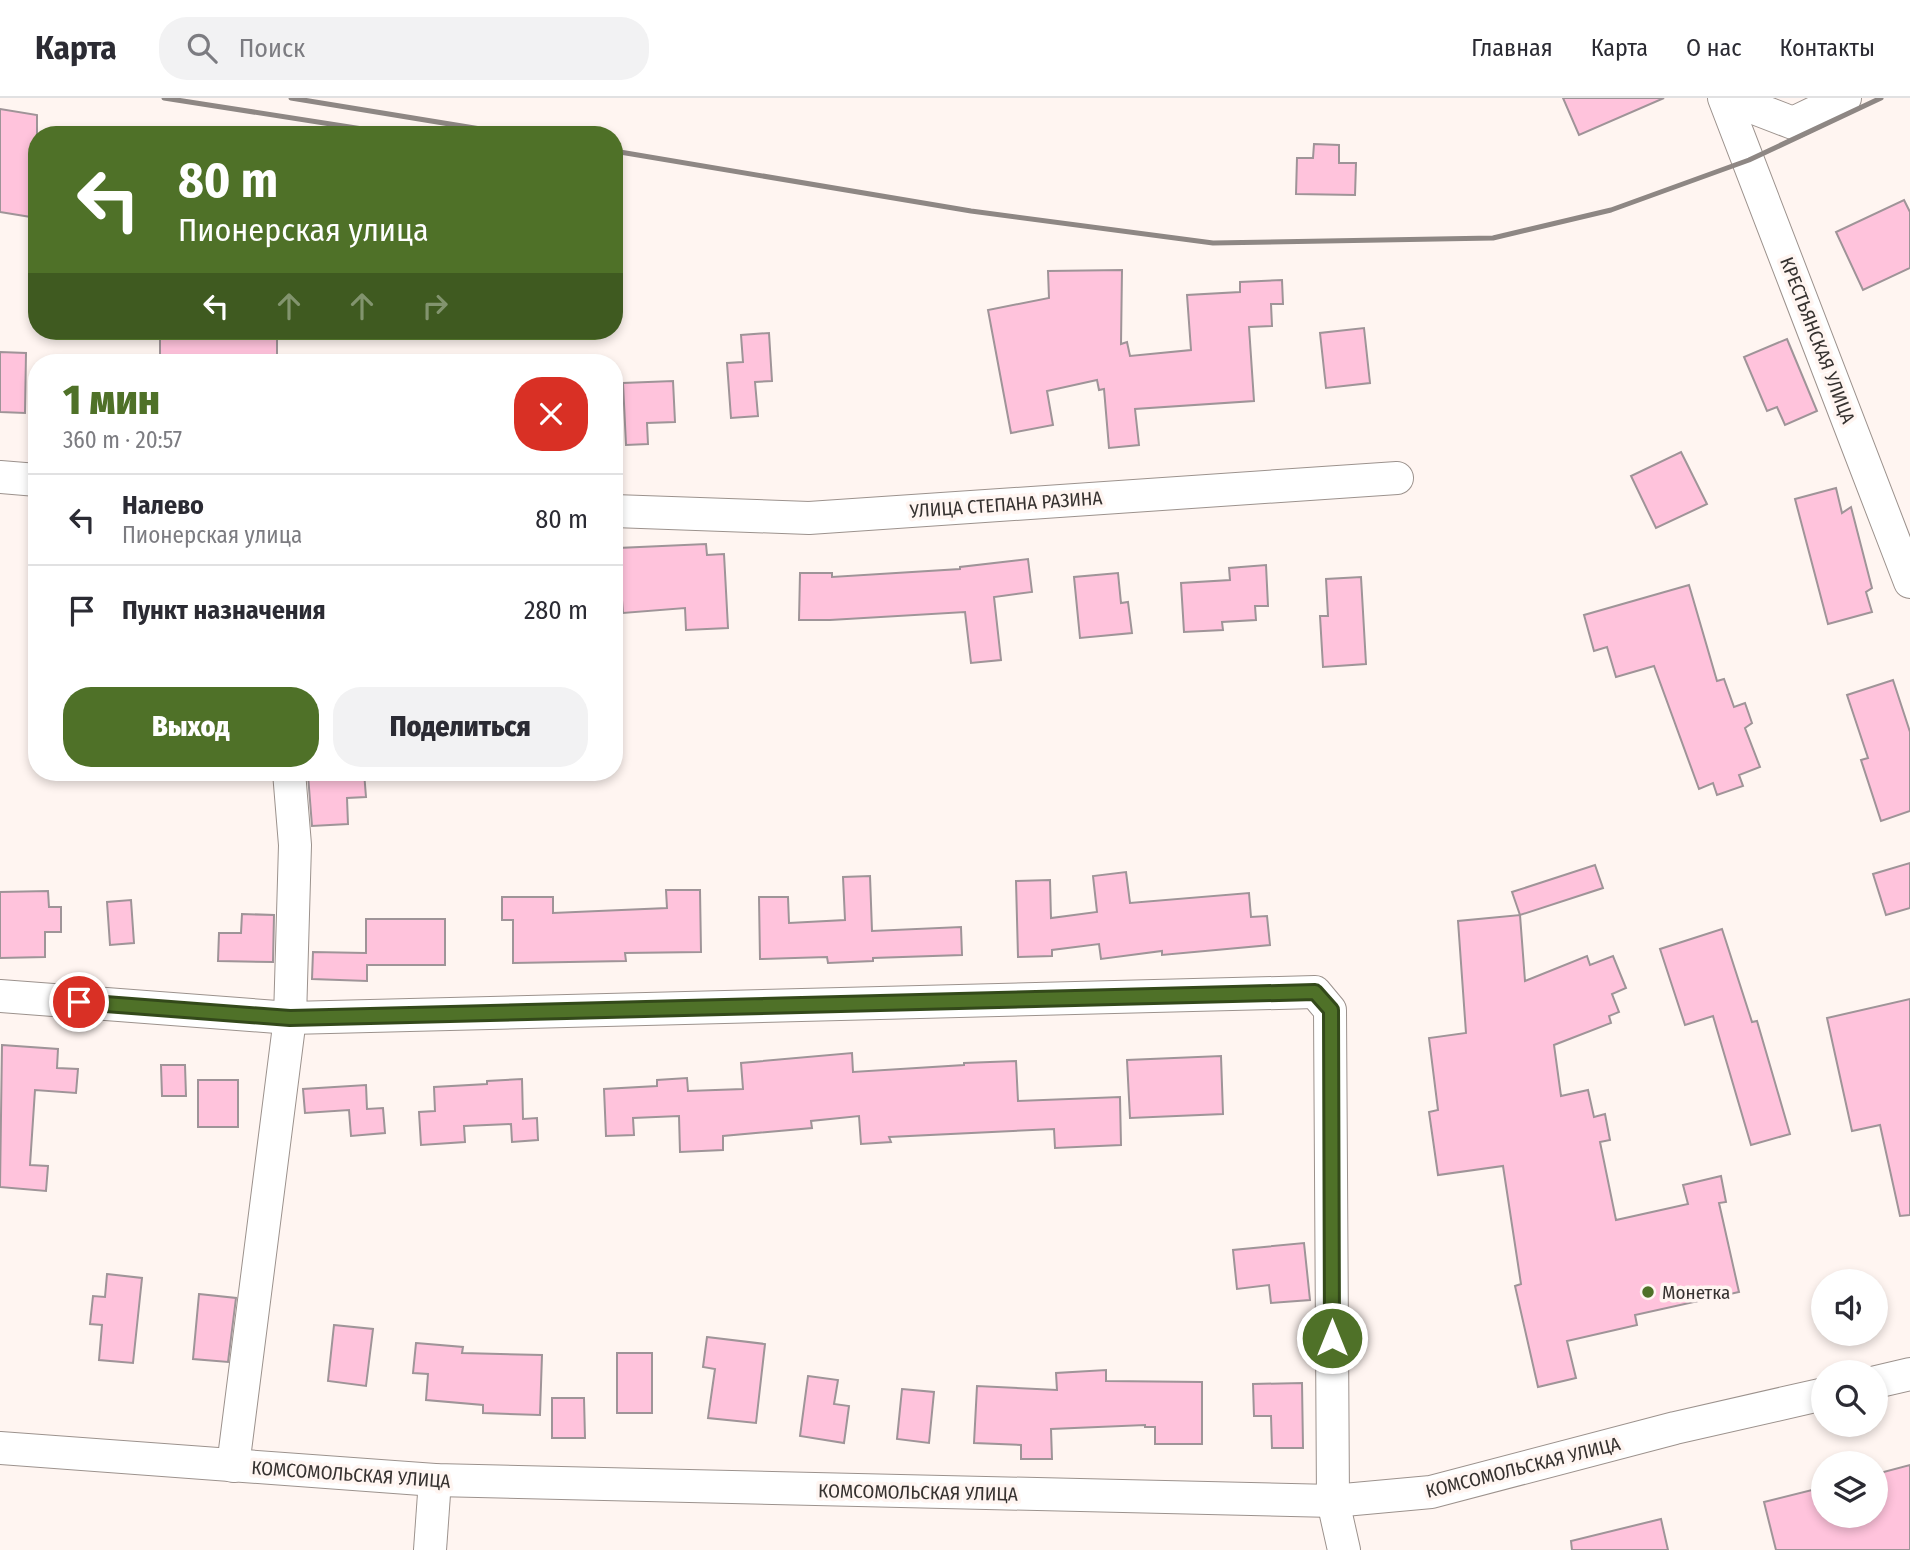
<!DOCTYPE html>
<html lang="ru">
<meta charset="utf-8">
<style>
body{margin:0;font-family:"Fira Sans Condensed",sans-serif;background:#f2f2f3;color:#2b2b33;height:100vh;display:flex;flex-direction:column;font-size:26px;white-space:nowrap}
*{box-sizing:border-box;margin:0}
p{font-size:23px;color:#7c7c81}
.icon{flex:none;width:38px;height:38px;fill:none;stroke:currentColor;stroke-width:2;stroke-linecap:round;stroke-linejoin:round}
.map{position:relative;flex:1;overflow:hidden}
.panel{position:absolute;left:28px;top:256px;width:595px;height:427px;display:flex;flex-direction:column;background:#fff;border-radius:28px;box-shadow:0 4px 10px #0003}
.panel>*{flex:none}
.banner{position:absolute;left:28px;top:28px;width:595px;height:214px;border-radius:28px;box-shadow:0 4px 10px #0003;background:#4f7128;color:#fff;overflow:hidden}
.fabs{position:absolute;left:1811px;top:1171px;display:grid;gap:14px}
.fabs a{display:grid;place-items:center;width:77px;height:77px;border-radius:50%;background:#fff;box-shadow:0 4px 10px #0003;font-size:35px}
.pin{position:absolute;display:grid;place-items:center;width:60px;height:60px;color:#fff;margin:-30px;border:4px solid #fff;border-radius:50%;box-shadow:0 2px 7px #0007}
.me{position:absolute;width:77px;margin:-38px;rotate:0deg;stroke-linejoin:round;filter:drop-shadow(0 0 5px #0008)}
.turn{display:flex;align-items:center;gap:24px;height:147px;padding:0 35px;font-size:32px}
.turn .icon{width:91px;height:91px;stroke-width:2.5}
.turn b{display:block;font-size:49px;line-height:60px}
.lanes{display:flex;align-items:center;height:66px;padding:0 35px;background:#0003;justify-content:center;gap:35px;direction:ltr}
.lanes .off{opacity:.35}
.round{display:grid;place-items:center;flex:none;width:74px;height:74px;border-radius:28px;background:#f2f2f3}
.head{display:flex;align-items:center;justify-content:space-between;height:119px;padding:0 35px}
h1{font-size:42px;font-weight:800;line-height:52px;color:#4f7128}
.button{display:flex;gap:14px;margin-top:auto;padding:14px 35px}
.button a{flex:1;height:80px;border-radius:28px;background:#4f7128;color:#fff;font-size:28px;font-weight:800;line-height:80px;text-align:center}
.button a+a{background:#f2f2f3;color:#2b2b33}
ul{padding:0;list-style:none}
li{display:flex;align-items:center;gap:21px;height:91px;padding:0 35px;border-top:2px solid #e1e1e2}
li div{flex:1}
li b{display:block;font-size:26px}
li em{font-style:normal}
header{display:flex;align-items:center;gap:42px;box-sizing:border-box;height:98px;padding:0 35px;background:#fff;border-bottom:2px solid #e1e1e2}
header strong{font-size:33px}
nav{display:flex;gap:38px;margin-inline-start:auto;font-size:24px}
.search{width:490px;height:63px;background:#f2f2f3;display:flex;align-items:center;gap:18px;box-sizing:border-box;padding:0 24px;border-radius:28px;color:#7c7c81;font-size:26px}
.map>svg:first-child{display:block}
.building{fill:#ffc3dc;stroke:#9f9498;stroke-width:2}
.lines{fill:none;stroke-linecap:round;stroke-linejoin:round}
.minor-casing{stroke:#9c928d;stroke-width:34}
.minor{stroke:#fff;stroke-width:32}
.rail{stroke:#8e8784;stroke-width:5}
.route-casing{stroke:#33491a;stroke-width:18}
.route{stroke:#4f7128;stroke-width:12}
.poi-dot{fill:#4f7128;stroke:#fff5f1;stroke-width:2.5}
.labels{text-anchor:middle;stroke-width:7;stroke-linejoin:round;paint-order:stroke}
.street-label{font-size:19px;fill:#363230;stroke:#fff5f1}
.poi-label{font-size:19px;fill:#363230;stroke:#fff5f1;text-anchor:start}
</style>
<header>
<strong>Карта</strong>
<div class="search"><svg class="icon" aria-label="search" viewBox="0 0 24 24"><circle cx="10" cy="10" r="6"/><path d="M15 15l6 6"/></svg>Поиск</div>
<nav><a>Главная</a><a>Карта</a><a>О нас</a><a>Контакты</a></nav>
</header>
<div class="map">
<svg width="1910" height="1452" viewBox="0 0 1910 1452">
<rect width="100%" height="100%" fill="#fff5f1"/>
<!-- building -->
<g class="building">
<polygon points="1563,0 1664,0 1579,37"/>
<polygon points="0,11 37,17 37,120 0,114"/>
<polygon points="1314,46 1339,47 1339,65 1356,65 1355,97 1296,96 1297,60 1313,60"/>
<polygon points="1904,102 1910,114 1910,170 1863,192 1836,134"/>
<polygon points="1122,172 1121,246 1127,244 1130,258 1191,252 1187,197 1240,194 1240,184 1282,182 1283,206 1271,206 1272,228 1249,229 1254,303 1135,311 1139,347 1109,350 1104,291 1099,292 1097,282 1047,293 1053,327 1011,335 988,212 1049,200 1048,173"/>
<polygon points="1364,230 1370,285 1326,290 1320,235"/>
<polygon points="769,235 772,283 755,284 758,318 731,320 727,265 743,264 741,237"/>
<polygon points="277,236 277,264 160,264 160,241 218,241 218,237"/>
<polygon points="1787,241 1817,313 1785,327 1777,309 1767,313 1744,259"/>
<polygon points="0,254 26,255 25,315 0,314"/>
<polygon points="673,283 675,324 647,325 648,346 626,347 623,285"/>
<polygon points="1681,354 1707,406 1656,430 1631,378"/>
<polygon points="1836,390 1842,415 1851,409 1872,490 1866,494 1872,514 1828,526 1795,401"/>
<polygon points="706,446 707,457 724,456 728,530 686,532 685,510 623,515 618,450"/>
<polygon points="1028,461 1032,494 994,499 1001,562 971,565 965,514 830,522 799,522 800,475 832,475 832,479 960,471 960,469"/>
<polygon points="1266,467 1268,508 1255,508 1256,522 1222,524 1223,532 1184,534 1181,485 1230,482 1229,470"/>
<polygon points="1118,475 1121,505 1128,504 1132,535 1080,540 1074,479"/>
<polygon points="1361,479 1366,566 1323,569 1320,518 1328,518 1326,481"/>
<polygon points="1689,487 1717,583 1724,581 1734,609 1745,605 1752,625 1745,630 1760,669 1739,677 1743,688 1717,697 1713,685 1699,691 1654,568 1616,579 1607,549 1594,553 1584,517"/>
<polygon points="1893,582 1910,634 1910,713 1881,723 1861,662 1868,660 1847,597"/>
<polygon points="364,674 366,699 347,700 348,726 312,728 308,677"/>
<polygon points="1910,765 1910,810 1886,817 1873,776"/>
<polygon points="1595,767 1603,790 1520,817 1512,794"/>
<polygon points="1126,774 1130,805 1249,795 1251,819 1267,818 1270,847 1162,857 1162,853 1101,861 1099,846 1052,852 1052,858 1018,859 1016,783 1050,782 1051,820 1097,814 1093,778"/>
<polygon points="870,778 872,833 961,829 962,857 873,860 873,863 828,865 827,859 760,861 759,799 788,799 789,825 845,822 843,779"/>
<polygon points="666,792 700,792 701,854 625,855 626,863 513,865 513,822 502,822 502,799 553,799 553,815 667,810"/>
<polygon points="48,793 49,809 61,809 61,834 45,834 45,859 0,860 0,794"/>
<polygon points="131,802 134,845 110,847 107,804"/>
<polygon points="242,816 274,817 273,864 218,863 219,835 241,835"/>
<polygon points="1520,817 1525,883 1587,858 1590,867 1613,858 1626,890 1612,896 1619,914 1609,918 1611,925 1554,947 1561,998 1588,992 1594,1019 1605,1016 1610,1042 1600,1044 1616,1122 1688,1106 1683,1087 1721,1078 1726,1104 1719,1105 1739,1194 1635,1217 1637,1227 1567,1243 1576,1280 1538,1289 1515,1188 1521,1186 1503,1068 1438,1077 1429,1014 1438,1012 1429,940 1466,935 1458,823"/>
<polygon points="366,821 445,821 445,867 367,867 367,883 312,881 313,854 366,855"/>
<polygon points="1722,831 1752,924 1757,923 1790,1036 1751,1047 1713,918 1685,927 1660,851"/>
<polygon points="1910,901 1910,1117 1900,1118 1880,1027 1852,1033 1827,920"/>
<polygon points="2,947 58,951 57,970 78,971 76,995 35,992 30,1067 48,1068 46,1093 0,1089"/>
<polygon points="852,955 853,974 964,967 964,965 1016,963 1018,1003 1120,999 1121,1047 1055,1050 1054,1031 889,1039 891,1044 861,1046 859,1018 811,1023 812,1030 723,1038 723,1052 680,1054 679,1018 633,1020 634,1037 606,1038 604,991 657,988 657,982 687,980 688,993 743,991 741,965"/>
<polygon points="1221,958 1223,1016 1130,1020 1127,962"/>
<polygon points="161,967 185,967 186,998 162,998"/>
<polygon points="522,981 523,1021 537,1020 538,1042 512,1044 511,1026 464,1028 465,1044 421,1047 419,1014 435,1013 434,989 487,986 487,983"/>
<rect x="198" y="982" width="40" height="47"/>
<polygon points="366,987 367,1011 383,1010 385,1035 351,1038 349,1012 305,1015 303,991"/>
<polygon points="1304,1145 1310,1202 1271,1205 1269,1187 1237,1191 1233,1152"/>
<polygon points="107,1176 142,1180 133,1265 99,1262 102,1227 90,1226 93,1198 105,1199"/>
<polygon points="199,1196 236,1200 228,1264 193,1261"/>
<polygon points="334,1227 373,1231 366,1288 328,1283"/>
<polygon points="707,1239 765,1246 756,1325 708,1320 715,1271 703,1269"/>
<polygon points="416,1245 463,1249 462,1255 542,1257 540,1317 483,1315 483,1307 426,1302 428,1276 413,1275"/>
<rect x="617" y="1255" width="35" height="60"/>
<polygon points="1106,1272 1106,1283 1202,1284 1202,1346 1155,1346 1155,1329 1145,1329 1145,1327 1051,1331 1052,1361 1021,1361 1021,1347 974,1345 977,1288 1057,1292 1056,1275"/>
<polygon points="808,1278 838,1282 834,1306 849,1308 844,1345 800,1338"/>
<polygon points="1302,1285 1303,1350 1272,1350 1271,1318 1254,1318 1253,1286"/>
<polygon points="902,1291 934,1294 929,1345 897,1341"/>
<polygon points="552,1300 584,1300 585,1340 552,1340"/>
<polygon points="1910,1367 1910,1452 1776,1452 1764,1404 1824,1389 1824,1418 1876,1418 1876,1376"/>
<polygon points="1661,1421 1668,1452 1572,1452 1571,1443"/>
</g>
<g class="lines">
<defs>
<g id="minor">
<polyline points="1724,0 1910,484"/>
<polyline points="1728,0 1793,25 1845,0"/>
<polyline points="0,379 37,382"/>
<polyline points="614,413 809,420 1397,380"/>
<polyline points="0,898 290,920 1315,894 1330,912 1333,1403 1344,1452"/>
<polyline points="1876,1284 1910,1276"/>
<polyline points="0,1350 435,1382 1333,1403 1431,1394 1675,1330 1824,1296"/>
<polyline points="233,1368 290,920 295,747 289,674"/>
<polyline points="430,1452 435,1382"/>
</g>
</defs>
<!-- minor casing -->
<use href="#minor" class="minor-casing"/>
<!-- minor -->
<use href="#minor" class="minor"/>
<!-- rail -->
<g class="rail">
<polyline points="164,0 388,35 409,37"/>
<polyline points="291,0 517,37"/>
<polyline points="614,53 971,113 1213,145 1493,140 1611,112 1749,62 1881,0"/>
</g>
</g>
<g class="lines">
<defs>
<polyline id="route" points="79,904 290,920 1315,894 1331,912 1332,1240"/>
</defs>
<!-- route casing -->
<use href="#route" class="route-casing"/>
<!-- route -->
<use href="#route" class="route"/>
</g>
<!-- markers -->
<circle class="poi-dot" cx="1648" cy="1194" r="7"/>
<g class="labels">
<!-- street labels -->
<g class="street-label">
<text transform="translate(1818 242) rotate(69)" y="7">КРЕСТЬЯНСКАЯ УЛИЦА</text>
<text transform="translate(1006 406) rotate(-4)" y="7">УЛИЦА СТЕПАНА РАЗИНА</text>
<text transform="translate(1523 1369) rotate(-14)" y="7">КОМСОМОЛЬСКАЯ УЛИЦА</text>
<text transform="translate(351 1376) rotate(4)" y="7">КОМСОМОЛЬСКАЯ УЛИЦА</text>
<text transform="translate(918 1394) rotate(1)" y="7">КОМСОМОЛЬСКАЯ УЛИЦА</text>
</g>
<!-- poi labels -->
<g class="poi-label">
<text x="1662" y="1201">Монетка</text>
</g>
</g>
</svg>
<div class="fabs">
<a><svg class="icon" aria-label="sound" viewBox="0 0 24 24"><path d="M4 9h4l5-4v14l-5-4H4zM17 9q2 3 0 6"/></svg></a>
<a><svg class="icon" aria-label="search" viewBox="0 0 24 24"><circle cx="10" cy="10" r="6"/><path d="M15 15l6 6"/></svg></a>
<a><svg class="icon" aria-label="layers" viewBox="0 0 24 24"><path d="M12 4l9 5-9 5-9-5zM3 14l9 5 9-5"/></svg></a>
</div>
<div class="pin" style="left:79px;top:904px;background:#d93025"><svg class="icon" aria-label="arrive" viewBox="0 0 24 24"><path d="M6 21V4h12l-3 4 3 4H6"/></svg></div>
<svg class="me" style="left:1332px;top:1240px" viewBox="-20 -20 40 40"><circle r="17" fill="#4f7128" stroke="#fff" stroke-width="3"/><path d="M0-11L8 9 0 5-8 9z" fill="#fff"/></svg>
<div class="banner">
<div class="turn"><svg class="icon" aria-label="left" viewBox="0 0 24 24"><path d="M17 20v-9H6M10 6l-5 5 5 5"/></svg><div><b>80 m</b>Пионерская улица</div></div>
<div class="lanes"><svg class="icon" aria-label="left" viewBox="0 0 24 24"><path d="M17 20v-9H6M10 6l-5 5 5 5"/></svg><svg class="icon off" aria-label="ahead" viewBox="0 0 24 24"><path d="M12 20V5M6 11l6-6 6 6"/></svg><svg class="icon off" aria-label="ahead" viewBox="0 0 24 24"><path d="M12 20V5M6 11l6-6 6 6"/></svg><svg class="icon off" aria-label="right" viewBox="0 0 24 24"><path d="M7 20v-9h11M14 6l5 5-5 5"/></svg></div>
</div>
<section class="panel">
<div class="head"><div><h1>1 мин</h1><p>360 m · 20:57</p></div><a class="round" style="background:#d93025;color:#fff"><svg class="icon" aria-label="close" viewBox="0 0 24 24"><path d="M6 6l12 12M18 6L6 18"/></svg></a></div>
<ul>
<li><svg class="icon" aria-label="left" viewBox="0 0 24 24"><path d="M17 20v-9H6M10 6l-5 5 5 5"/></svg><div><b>Налево</b><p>Пионерская улица</p></div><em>80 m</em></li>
<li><svg class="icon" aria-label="arrive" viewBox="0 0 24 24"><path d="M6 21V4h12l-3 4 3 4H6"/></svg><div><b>Пункт назначения</b></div><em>280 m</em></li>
</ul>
<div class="button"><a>Выход</a><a>Поделиться</a></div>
</section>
</div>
